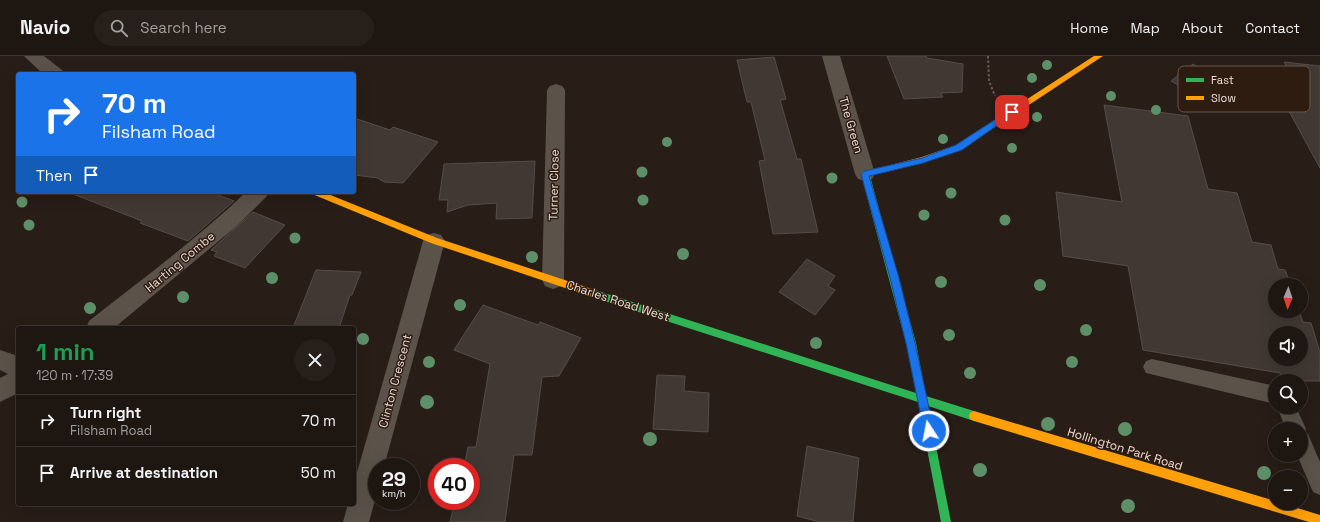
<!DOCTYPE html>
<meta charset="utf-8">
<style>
body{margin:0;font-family:"Space Grotesk",sans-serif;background:#261f1a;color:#f1f3f6;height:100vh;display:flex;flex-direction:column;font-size:15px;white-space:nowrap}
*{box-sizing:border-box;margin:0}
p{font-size:13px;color:#a19f9f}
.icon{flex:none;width:22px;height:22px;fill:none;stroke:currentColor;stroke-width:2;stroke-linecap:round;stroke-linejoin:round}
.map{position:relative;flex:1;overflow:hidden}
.drawer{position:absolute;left:16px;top:270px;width:340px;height:180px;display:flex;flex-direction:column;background:#1e1611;border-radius:4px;box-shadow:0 4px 16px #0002,0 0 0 1px #3c3531}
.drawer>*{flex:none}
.guide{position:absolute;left:16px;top:16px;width:340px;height:122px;border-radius:4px;box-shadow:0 4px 16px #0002,0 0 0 1px #3c3531;background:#1a73e8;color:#fff;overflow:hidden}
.needle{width:26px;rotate:182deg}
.buttons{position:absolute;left:1268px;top:222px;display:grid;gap:8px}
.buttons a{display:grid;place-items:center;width:40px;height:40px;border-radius:50%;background:#1e1611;box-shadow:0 4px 16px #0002,0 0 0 1px #3c3531;font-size:20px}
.speed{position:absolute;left:368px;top:402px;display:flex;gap:8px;font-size:20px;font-weight:700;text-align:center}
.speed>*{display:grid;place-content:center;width:52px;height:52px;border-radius:50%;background:#1e1611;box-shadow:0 4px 16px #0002,0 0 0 1px #3c3531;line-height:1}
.speed small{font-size:10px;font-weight:400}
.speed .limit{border:6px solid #d22;background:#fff;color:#111}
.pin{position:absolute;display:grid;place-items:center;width:34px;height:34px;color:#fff;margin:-17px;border-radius:8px;box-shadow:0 2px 6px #0006}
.me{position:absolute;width:44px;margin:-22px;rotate:349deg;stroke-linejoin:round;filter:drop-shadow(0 0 3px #0008)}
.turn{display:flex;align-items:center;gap:14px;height:84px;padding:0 20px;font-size:18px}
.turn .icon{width:52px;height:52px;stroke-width:2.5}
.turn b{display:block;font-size:28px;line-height:34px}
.then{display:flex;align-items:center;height:38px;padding:0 20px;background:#0003;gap:8px;font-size:15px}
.round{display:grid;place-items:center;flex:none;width:42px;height:42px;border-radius:21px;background:#261f1a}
.summary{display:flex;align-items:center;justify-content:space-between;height:68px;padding:0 20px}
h1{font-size:24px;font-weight:600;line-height:30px;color:#1e9e55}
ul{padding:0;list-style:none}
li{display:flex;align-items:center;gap:12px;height:52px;padding:0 20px;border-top:1px solid #3c3531}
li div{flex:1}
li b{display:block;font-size:15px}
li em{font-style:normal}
header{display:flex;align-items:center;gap:24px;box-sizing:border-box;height:56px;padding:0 20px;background:#1e1611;border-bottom:1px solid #3c3531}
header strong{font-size:19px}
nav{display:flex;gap:22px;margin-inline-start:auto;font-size:14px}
.search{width:280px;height:36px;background:#261f1a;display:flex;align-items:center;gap:10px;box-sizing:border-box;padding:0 14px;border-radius:22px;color:#a19f9f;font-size:15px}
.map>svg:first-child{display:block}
.building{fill:#413833;stroke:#574d48;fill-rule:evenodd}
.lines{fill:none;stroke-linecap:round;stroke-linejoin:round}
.path{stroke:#645c56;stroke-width:2;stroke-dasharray:2.5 2;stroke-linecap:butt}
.lane{fill:#5b524a;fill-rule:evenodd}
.street{fill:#5b524a;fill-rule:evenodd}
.fast{fill:#30b455;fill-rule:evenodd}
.slow{fill:#ff9f0a;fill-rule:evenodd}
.tree{fill:#5d9068}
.route{fill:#1a73e8;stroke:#114b97}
.labels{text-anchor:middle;stroke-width:3;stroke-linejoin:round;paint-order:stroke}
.street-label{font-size:12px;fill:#ebded7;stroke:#2e1c11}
.key{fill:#2e1c11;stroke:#67564c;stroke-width:1}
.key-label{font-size:11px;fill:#ebded7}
</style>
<header>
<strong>Navio</strong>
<div class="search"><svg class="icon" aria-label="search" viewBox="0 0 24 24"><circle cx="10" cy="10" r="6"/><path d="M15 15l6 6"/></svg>Search here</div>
<nav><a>Home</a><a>Map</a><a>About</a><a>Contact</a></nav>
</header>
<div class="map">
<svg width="1320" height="466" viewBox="0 0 1320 466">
<rect width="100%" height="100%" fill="#281d17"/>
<!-- building -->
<g class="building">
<polygon points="887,0 926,0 927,2 963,8 962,36 941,37 943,41 904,43"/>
<polygon points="774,1 786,43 780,44 797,103 801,103 818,176 773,178 759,105 765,104 751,46 747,46 737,4"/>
<polygon points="1284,6 1320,10 1320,112 1285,48 1309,49"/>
<polygon points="1193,8 1221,26 1200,41 1171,25"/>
<path d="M1104 49 1188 60 1208 133 1237 137 1252 186 1271 189 1278 213 1285 214 1291 229H1275V255H1299L1303 266 1311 267 1320 296V325H1282L1280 317 1143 294 1128 210 1063 200 1056 136 1122 146ZM1275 277H1301V303H1275Z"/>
<polygon points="354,62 390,74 393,71 438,86 403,127 384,126 378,122 354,119"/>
<polygon points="535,105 532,162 496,163 497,147 468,149 447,156 448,144 439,144 444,108"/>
<polygon points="73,136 210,136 234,145 188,185 140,167 142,165 73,138"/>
<polygon points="253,156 285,169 245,212 214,200 217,196 211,194"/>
<polygon points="807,203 835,220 828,230 835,234 815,259 779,236"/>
<polygon points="316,214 361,216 352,239 350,239 339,272 293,272"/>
<polygon points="483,249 538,269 540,266 581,282 559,320 542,321 532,399 514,399 505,466 450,466 455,445 471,445 471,411 464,411 468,391 476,391 490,308 454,294"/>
<polygon points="657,319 685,320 684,335 709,337 708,376 653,373"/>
<polygon points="807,390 859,402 853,466 820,466 797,460"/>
</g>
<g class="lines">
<!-- path -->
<polyline class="path" points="988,0 989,25 995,40"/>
<!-- lane -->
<g class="lane">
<polygon points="1152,303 1275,330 1275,348 1146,317 1143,311 1146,305"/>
<polygon points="1277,351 1296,351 1306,373 1304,377 1308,378 1320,406 1320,439 1313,436 1297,399 1301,399 1301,373 1286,373"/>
</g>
<!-- street -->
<g class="street">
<polygon points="24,0 44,0 62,14 65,18 43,18"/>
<polygon points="822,0 840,0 875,118 872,123 865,125 858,123 855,118"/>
<polygon points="556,28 562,30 565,34 564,224 561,230 553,233 545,230 542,224 547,34 550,30"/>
<path d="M246 136H269L266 141 238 169 114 272H86L89 265C142 223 197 183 246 136Z"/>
<polygon points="434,177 441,179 445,185 384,411 377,411 377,437 369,466 343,466 348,448 354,448 354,427 423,185 427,179"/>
<polygon points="0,294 18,300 18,337 0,346 0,322 8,318 0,314"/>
</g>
<!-- fast -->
<polygon class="fast" points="886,110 890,113 889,115 870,120 916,287 926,340 974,355 978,357 979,360 978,363 974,365 928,350 951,466 941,466 918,346 592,241 589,240 587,237 589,234 592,233 916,337 906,287 861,118 862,116"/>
<!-- slow -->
<g class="slow">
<polygon points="1094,0 1103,0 962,93 923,107 886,116 882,113 883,111 922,101 956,89"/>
<polygon points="311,136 323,136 437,182 592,233 595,234 597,237 595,240 592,241 431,187 312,138"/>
<polygon points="974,355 1275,445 1275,447 1281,447 1320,459 1320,466 1309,466 974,365 970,363 969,360 970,357"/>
</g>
</g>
<!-- trees -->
<g class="tree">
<circle cx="1047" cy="9" r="5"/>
<circle cx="1032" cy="22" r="5"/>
<circle cx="1111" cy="40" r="5"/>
<circle cx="1156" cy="54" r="5"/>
<circle cx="1037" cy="61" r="5"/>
<circle cx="943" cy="83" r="5"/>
<circle cx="667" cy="86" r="5"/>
<circle cx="1012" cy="92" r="5"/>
<circle cx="642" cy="116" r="5.5"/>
<circle cx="832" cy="122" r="5.5"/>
<circle cx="951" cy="137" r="5.5"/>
<circle cx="643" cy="144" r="5.5"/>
<circle cx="22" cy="146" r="5.5"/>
<circle cx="924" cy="159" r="5.5"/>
<circle cx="1005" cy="164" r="5.5"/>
<circle cx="29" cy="169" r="5.5"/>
<circle cx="295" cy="182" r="5.5"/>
<circle cx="683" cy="198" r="6"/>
<circle cx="532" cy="201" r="6"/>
<circle cx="272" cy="222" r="6"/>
<circle cx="941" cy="226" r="6"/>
<circle cx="1040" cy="229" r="6"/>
<circle cx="183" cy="241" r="6"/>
<circle cx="460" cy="249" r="6"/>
<circle cx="90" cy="252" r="6"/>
<circle cx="1086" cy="274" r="6"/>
<circle cx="949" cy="279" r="6"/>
<circle cx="363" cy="283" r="6"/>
<circle cx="816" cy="287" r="6"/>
<circle cx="429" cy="306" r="6"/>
<circle cx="1072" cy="306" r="6"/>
<circle cx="970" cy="317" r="6"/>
<circle cx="427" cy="346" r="7"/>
<circle cx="1048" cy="368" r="7"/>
<circle cx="1125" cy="373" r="7"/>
<circle cx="650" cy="383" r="7"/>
<circle cx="980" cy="414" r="7"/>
<circle cx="1264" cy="417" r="7"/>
<circle cx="1128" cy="450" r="7"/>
</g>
<!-- route -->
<polygon class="route" points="1010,54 1012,54 1016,56 962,94 923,107 869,120 899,222 915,287 934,375 933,379 929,380 925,379 924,375 906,287 890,222 861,118 865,115 922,102 956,89"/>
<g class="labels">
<!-- street labels -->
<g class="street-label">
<text transform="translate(851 69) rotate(74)" y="4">The Green</text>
<text transform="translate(554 129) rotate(-89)" y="4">Turner Close</text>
<text transform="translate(180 206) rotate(-40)" y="4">Harting Combe</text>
<text transform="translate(618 245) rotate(18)" y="4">Charles Road West</text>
<text transform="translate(395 325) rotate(-75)" y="4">Clinton Crescent</text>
<text transform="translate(1125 393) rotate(17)" y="4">Hollington Park Road</text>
</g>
</g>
<!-- legend -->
<rect x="1178" y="10" width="132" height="46" rx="6" class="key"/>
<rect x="1186" y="22" width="18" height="4" fill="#30b455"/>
<rect x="1186" y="40" width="18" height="4" fill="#ff9f0a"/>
<g class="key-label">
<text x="1211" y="28">Fast</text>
<text x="1211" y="46">Slow</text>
</g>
</svg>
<div class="buttons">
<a><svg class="needle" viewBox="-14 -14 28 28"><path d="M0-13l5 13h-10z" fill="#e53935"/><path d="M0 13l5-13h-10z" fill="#a19f9f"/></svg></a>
<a><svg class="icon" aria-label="sound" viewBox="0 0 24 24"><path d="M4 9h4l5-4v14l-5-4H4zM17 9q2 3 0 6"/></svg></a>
<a><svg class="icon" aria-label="search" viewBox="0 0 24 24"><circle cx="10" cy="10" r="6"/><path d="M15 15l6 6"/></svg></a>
<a>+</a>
<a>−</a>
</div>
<div class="speed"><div>29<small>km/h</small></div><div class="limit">40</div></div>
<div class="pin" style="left:1012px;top:56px;background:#d93025"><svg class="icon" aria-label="arrive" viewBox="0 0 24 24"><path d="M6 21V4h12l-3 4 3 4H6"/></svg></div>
<svg class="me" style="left:929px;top:375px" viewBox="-20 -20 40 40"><circle r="17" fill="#1a73e8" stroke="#fff" stroke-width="3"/><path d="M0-11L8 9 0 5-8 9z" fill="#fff"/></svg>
<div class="guide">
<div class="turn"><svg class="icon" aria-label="right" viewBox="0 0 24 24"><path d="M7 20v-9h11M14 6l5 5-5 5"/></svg><div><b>70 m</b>Filsham Road</div></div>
<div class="then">Then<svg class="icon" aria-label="arrive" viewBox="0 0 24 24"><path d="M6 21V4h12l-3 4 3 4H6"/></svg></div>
</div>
<section class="drawer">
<div class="summary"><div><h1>1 min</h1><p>120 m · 17:39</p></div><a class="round"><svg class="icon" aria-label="close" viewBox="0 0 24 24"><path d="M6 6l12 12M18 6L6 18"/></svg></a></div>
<ul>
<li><svg class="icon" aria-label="right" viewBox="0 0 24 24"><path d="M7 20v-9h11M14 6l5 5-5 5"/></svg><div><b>Turn right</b><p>Filsham Road</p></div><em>70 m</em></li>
<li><svg class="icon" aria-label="arrive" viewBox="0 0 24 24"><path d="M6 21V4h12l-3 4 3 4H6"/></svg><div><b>Arrive at destination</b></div><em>50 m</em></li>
</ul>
</section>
</div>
